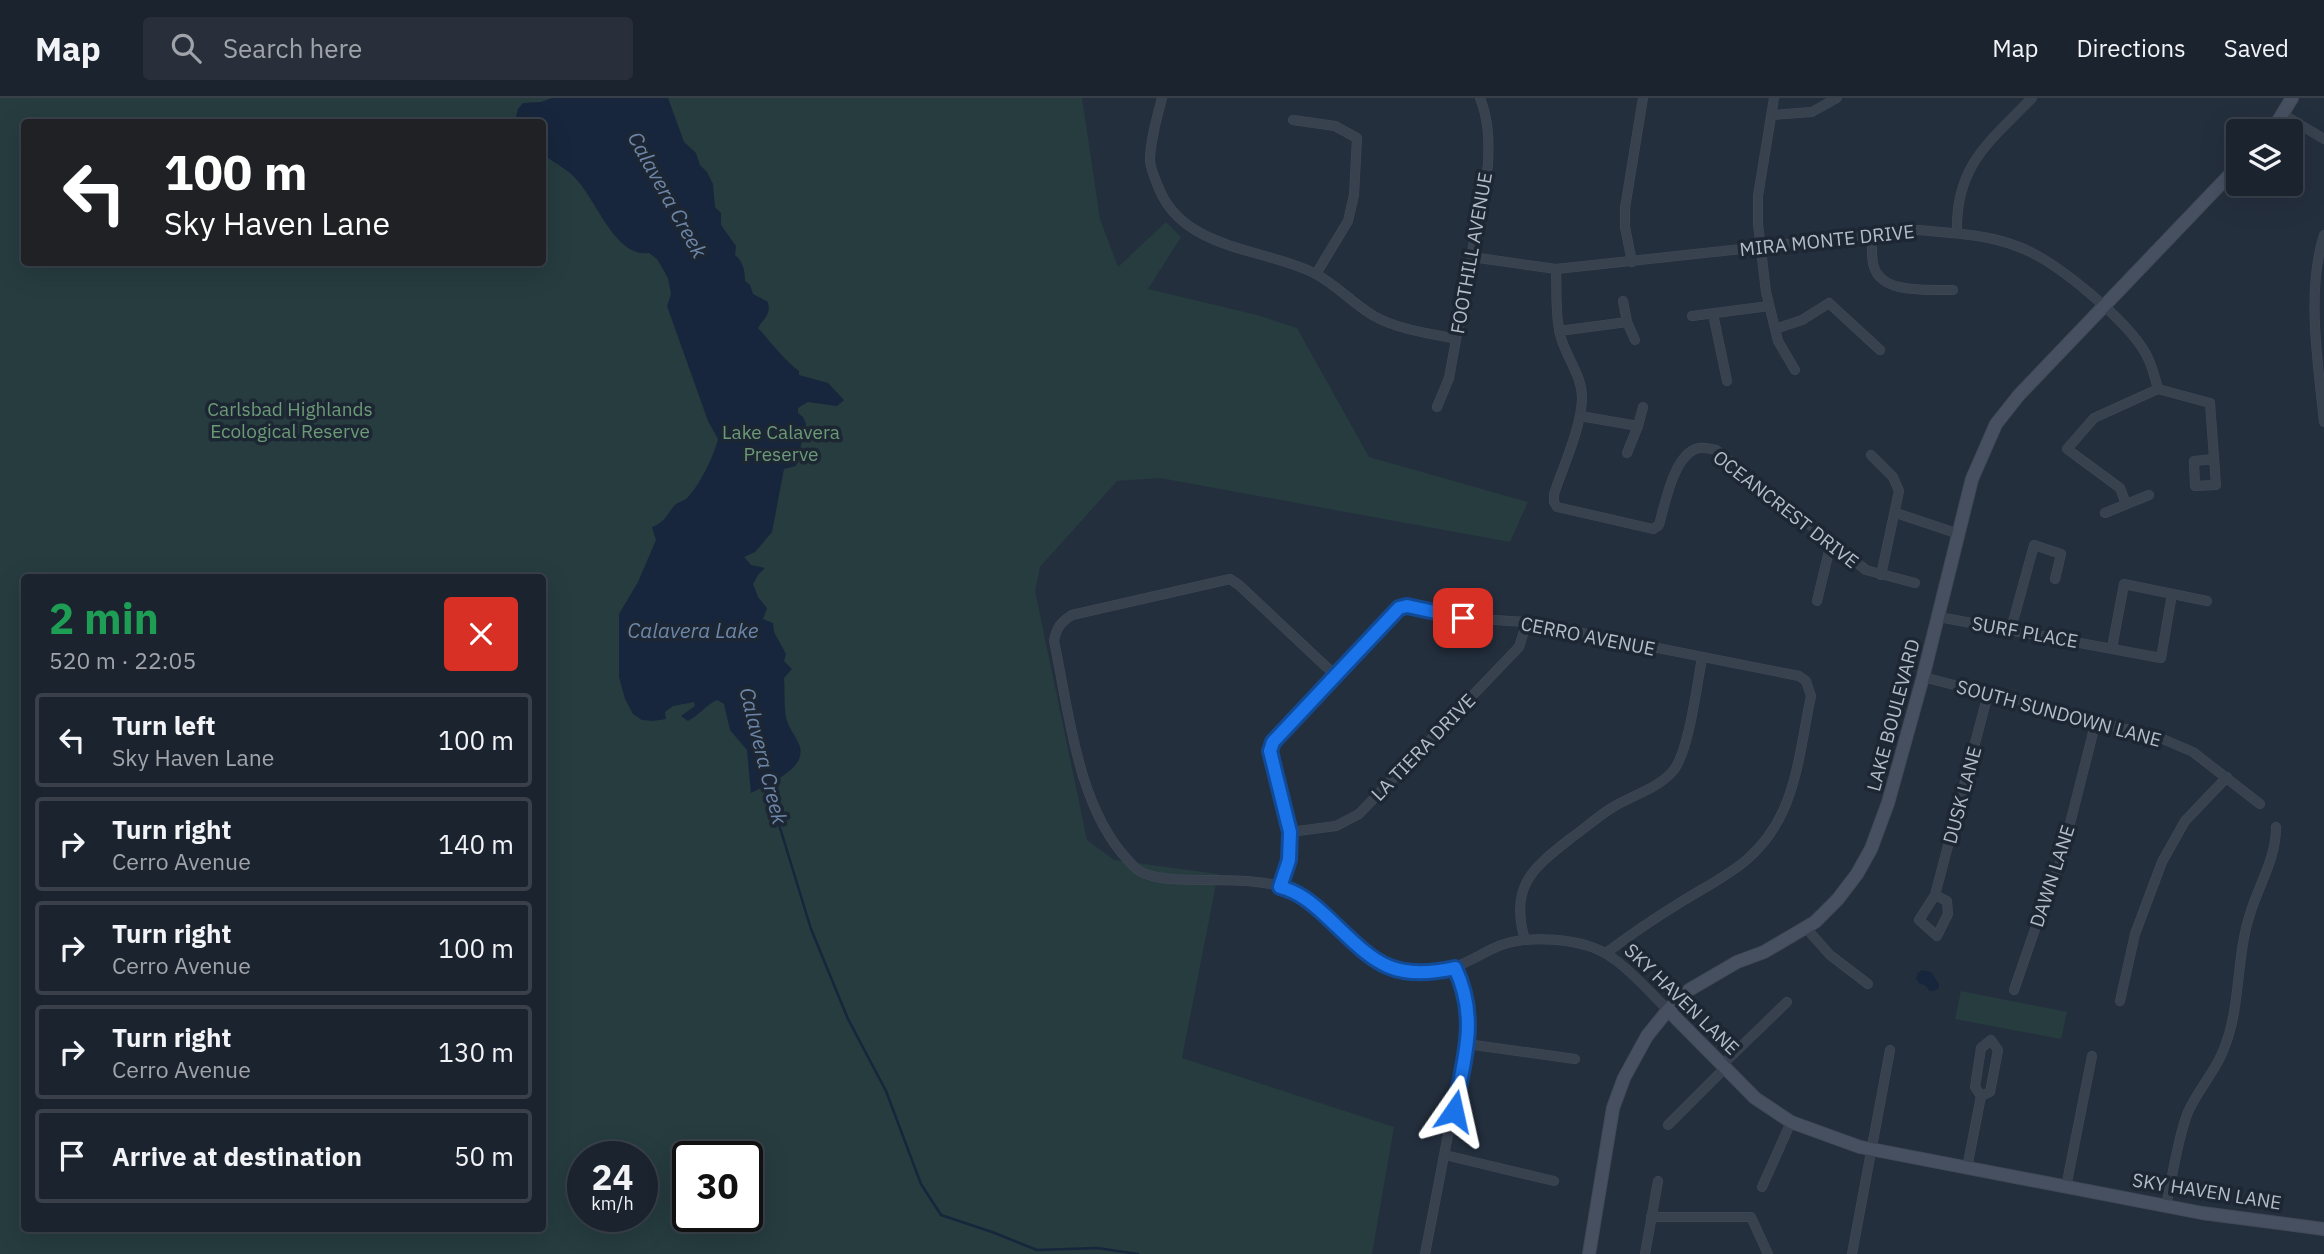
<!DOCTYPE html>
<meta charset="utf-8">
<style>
body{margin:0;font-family:"IBM Plex Sans",sans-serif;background:#282f3a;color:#f1f3f6;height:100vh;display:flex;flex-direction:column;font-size:26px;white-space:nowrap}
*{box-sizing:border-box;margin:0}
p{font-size:23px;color:#a0a4aa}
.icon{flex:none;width:38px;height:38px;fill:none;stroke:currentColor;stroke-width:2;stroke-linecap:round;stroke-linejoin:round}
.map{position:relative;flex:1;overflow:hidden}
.drawer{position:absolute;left:21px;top:476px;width:525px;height:658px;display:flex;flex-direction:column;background:#1b232e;border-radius:7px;box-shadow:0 7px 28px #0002,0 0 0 2px #39404a}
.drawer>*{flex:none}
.guide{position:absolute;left:21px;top:21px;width:525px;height:147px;border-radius:7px;box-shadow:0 7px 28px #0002,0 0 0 2px #39404a;background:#202124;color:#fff;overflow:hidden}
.fabs{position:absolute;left:2226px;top:21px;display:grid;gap:14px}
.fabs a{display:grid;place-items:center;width:77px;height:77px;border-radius:7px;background:#1b232e;box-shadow:0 7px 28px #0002,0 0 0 2px #39404a;font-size:35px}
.speed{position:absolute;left:567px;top:1043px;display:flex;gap:14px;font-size:35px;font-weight:700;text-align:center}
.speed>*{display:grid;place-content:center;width:91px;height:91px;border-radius:50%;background:#1b232e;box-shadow:0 7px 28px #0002,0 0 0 2px #39404a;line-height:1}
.speed small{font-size:18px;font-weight:400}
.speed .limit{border:4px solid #111;border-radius:10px;background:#fff;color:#111}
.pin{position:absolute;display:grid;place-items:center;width:60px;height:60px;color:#fff;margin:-30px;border-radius:14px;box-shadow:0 4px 10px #0006}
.me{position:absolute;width:77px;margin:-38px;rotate:11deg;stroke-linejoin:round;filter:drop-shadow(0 0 5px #0008)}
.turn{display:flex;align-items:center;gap:24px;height:147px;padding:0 28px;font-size:32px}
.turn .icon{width:91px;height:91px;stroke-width:2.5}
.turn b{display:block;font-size:49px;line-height:60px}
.round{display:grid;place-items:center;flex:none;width:74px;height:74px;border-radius:7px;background:#282f3a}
.summary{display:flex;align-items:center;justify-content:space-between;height:119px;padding:0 28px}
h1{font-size:42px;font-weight:800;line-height:52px;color:#1e9e55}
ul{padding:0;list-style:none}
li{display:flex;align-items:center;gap:21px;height:94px;margin:0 14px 10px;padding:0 14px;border:4px solid #39404a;border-radius:7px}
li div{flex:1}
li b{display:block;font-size:26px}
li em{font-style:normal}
header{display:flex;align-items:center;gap:42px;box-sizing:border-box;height:98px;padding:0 35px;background:#1b232e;border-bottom:2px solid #39404a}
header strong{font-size:33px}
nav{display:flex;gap:38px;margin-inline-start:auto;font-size:24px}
.search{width:490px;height:63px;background:#282f3a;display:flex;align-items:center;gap:18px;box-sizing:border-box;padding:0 24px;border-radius:7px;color:#a0a4aa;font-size:26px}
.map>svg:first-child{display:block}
.green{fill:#263c3f;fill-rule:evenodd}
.water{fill:#17263c}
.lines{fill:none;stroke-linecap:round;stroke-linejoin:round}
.stream{stroke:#17263c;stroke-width:2.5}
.street-casing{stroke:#414a57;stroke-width:10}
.secondary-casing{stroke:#414a57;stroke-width:14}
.street{stroke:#38414e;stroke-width:9}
.secondary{stroke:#465061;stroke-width:12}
.route-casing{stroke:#114b97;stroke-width:18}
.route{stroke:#1a73e8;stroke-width:12}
.labels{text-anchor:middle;stroke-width:7;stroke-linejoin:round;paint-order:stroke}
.street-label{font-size:19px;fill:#b4bcc9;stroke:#1d2633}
.park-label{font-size:19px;fill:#6b9a76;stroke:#1d2633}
.water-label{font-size:21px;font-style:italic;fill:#6d86a8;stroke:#1d2633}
</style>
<header>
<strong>Map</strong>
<div class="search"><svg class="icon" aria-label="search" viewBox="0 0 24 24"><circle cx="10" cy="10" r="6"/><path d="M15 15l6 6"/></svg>Search here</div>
<nav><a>Map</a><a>Directions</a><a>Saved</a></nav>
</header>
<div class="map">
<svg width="2324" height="1156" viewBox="0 0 2324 1156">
<rect width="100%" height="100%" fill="#242f3e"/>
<!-- green -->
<g class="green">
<path d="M0 0H1082L1100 121 1118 169 1166 124 1181 139 1148 191 1257 217 1297 230 1369 359 1528 404 1510 444 1160 380 1117 383 1040 469 1035 493 1087 742 1114 762 1218 776 1182 960 1394 1029 1372 1156H0ZM24 24H542V164H24ZM24 480H542V1130H24ZM583 1059H642V1118H583ZM688 1059H747V1118H688Z"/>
<polygon points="1961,893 2067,914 2061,941 1955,921"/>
</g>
<!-- water -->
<g class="water">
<path d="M552 0H668L684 44 696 55 700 67 707 74 713 86 715 109 721 115V127L736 148 735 157C743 163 745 173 745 183L750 187 753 196 768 204C771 217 764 220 758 230 770 243 785 263 799 273V277L828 285 844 302 837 308 808 304 798 310V315L803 319 806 326 796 368 784 371 772 434 755 454 744 459 751 467 765 470 758 477 753 486 758 499 767 510 763 521 773 525 774 534 786 556 784 563 792 571 784 580C785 593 784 607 786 619 788 630 797 639 800 649 806 672 766 687 751 695L747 652 730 632 724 606 717 602C706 607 699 617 688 623L681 618 695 608 694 604 673 608 665 614 666 621 653 623 642 622 633 616 625 601 619 579V516L638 484 656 442 652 429C666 424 667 415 676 406 679 404 683 403 686 401 699 389 714 358 718 341L708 323 667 208 671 196 668 180 657 161 649 155C614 160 596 99 573 78 566 70 552 64 543 56L542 24H520L516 19 518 11 523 5 541 4Z"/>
<polygon points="1922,872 1931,874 1939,886 1939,890 1934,893 1930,893 1925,887 1920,886 1916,881 1918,875"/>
</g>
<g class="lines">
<!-- stream -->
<polyline class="stream" points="766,684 811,831 848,921 886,993 921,1086 941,1117 992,1134 1037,1152 1097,1150 1138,1156"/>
<defs>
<g id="street">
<path d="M1162 0C1157 20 1150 42 1150 63 1151 73 1156 83 1160 93 1186 152 1263 150 1314 175 1336 186 1353 206 1374 218 1399 232 1428 235 1456 241"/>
<polyline points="1774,0 1758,98 1758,126 1766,194 1778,243 1795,272"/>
<polyline points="1772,17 1812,14 1837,0"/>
<polyline points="2284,17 2324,41"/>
<polyline points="1293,22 1335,28 1357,40 1354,97 1348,123 1316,176"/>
<path d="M1957 135C1955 68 1989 44 2032 0"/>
<path d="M1872 136C1872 147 1871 160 1874 169 1883 197 1928 191 1953 192"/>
<path d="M2324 137C2306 193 2318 265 2324 324"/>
<path d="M1472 159 1556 171 1918 132C1952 135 1986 136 2019 149 2055 162 2127 222 2146 256 2152 267 2155 279 2158 291"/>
<polyline points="1632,164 1625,129 1625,110 1643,0"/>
<path d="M1556 171C1557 192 1555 216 1560 236 1565 259 1583 277 1582 302 1580 333 1564 366 1554 396V404L1557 409 1653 431 1659 427C1665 406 1674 355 1699 350 1704 349 1711 351 1716 352L1866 472 1915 485"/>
<polyline points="1623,203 1627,224 1635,242"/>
<polyline points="1713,216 1727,283"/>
<polyline points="1692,218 1769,208"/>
<polyline points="1775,231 1802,222 1829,205 1880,252"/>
<polyline points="1559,233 1627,224"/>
<polyline points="2158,291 2210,305 2216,387 2195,388 2194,363 2214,361"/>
<path d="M1437 309 1449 280 1488 67C1489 43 1489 23 1480 0"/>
<polyline points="1580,318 1638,328"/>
<polyline points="1627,355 1638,328 1643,309"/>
<polyline points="1871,357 1893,379 1899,393 1881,477"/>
<polyline points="2126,406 2120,390 2067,351 2094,320 2158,291"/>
<polyline points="1896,415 1959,436"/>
<polyline points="2105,415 2149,397"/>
<polyline points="1817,503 1831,445"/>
<polyline points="1939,519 2161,560 2172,496"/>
<polyline points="2011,531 2034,447 2061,456 2055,481"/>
<polyline points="2112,550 2124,486 2207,503"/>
<path d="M1336 578 1239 487 1230 481 1072 517C1061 524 1056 530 1054 543 1069 613 1077 707 1127 761 1130 764 1134 769 1138 772 1146 778 1164 781 1173 781 1208 784 1262 778 1294 793 1339 815 1357 868 1413 876 1442 880 1468 863 1492 851 1524 835 1586 839 1614 861 1634 875 1650 895 1668 912"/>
<polyline points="1923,579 2158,639 2193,654 2260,706"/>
<polyline points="1290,734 1336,728 1359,716 1519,549 1527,524"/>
<path d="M1281 789 1289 762 1290 734 1270 653 1273 644 1399 510 1407 508 1463 520 1527 524 1799 578 1806 583 1811 598C1803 635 1799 678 1783 713 1760 763 1725 777 1681 804 1655 820 1630 837 1606 855"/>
<polyline points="1935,797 1947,803 1948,816 1937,838 1919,822 1935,797 1988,596"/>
<polyline points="1806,830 1830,857 1868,886"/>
<path d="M1525 842C1509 788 1533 770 1571 740 1584 731 1596 720 1610 711 1631 697 1655 693 1673 673 1689 654 1697 586 1702 560"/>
<polyline points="2014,892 2043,808 2060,765 2096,623"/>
<polyline points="2120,903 2135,836 2162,764 2185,723 2227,679"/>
<polyline points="1467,946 1575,961"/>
<polyline points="1722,967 1787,904"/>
<polyline points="1668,1027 1726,969"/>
<polyline points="1445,1057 1554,1083"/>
<polyline points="1967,1070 1981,998 1975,989 1981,950 1991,942 1998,952 1990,994 1981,998"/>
<polyline points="1762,1089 1791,1024"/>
<polyline points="2066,1089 2092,958"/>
<path d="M2166 1108C2172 1081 2178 1038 2188 1014 2198 991 2217 972 2225 948 2241 906 2236 859 2250 816 2259 786 2276 761 2276 729"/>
<polyline points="1651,1119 1751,1119 1768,1156"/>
<polyline points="1425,1156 1469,928 1463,888 1455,870"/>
<polyline points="1645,1156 1658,1083"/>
<polyline points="1852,1156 1890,952"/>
</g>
<g id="secondary">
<polyline points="2272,33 2292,0"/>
<polyline points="1668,912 1755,1000 1791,1024 1860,1049 2202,1115 2324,1131"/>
<polyline points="1589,1156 1613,1010 1624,980 1647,938 1668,912 1689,892 1737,864 1764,854 1815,824 1838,801 1857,776 1871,751 1888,705 1923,579 1972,381 1996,326 2019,297 2238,68"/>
</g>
</defs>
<!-- street casing -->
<use href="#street" class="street-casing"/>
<!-- secondary casing -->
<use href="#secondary" class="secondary-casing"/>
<!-- street -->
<use href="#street" class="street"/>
<!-- secondary -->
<use href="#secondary" class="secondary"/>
</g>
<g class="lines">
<defs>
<path id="route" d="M1454 1013C1464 962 1479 920 1455 870 1388 885 1372 861 1326 818 1312 805 1299 794 1280 789L1289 762 1290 734 1270 653 1273 644 1399 510 1407 508 1463 520"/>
</defs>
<!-- route casing -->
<use href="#route" class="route-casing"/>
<!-- route -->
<use href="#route" class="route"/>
</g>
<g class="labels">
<!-- street labels -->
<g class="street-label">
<text transform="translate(1827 142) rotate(-6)" y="7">MIRA MONTE DRIVE</text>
<text transform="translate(1471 155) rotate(-80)" y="7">FOOTHILL AVENUE</text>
<text transform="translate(1786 411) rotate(38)" y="7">OCEANCREST DRIVE</text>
<text transform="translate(2025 534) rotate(10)" y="7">SURF PLACE</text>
<text transform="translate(1588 538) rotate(11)" y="7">CERRO AVENUE</text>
<text transform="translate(2059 615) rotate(15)" y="7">SOUTH SUNDOWN LANE</text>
<text transform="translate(1893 617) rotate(-75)" y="7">LAKE BOULEVARD</text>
<text transform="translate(1423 649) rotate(-46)" y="7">LA TIERA DRIVE</text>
<text transform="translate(1962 697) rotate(-75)" y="7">DUSK LANE</text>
<text transform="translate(2052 778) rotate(-72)" y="7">DAWN LANE</text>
<text transform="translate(1682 901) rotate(44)" y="7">SKY HAVEN LANE</text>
<text transform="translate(2207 1093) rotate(9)" y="7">SKY HAVEN LANE</text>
</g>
<!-- park labels -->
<g class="park-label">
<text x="290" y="318">Carlsbad Highlands<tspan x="290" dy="22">Ecological Reserve</tspan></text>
<text x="781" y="341">Lake Calavera<tspan x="781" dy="22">Preserve</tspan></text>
</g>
<!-- water labels -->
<g class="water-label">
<text transform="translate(667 97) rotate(61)" y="7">Calavera Creek</text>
<text x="693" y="540">Calavera Lake</text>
<text transform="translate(763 658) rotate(76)" y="7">Calavera Creek</text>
</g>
</g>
</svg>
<div class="fabs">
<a><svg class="icon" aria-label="layers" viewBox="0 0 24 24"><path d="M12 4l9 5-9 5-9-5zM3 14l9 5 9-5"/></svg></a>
</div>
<div class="speed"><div>24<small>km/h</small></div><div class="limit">30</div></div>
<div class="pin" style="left:1463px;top:520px;background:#d93025"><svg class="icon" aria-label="arrive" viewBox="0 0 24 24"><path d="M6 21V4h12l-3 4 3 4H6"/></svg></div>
<svg class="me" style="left:1454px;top:1013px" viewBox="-20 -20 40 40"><path d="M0-17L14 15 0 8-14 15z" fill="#1a73e8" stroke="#fff" stroke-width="4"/></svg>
<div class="guide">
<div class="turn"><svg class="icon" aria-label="left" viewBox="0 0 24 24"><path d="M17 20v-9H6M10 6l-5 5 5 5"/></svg><div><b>100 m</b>Sky Haven Lane</div></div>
</div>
<section class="drawer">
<div class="summary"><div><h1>2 min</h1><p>520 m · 22:05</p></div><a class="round" style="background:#d93025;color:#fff"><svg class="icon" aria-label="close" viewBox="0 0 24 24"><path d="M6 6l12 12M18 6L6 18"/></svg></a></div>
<ul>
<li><svg class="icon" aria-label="left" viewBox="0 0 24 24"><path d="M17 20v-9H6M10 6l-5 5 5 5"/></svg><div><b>Turn left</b><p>Sky Haven Lane</p></div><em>100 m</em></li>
<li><svg class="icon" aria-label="right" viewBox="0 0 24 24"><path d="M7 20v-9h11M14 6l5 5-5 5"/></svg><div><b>Turn right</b><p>Cerro Avenue</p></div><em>140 m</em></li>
<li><svg class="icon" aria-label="right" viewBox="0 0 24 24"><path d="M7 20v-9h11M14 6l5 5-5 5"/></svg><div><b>Turn right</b><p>Cerro Avenue</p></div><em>100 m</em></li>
<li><svg class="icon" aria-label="right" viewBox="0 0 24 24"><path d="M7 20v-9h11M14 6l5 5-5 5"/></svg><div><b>Turn right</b><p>Cerro Avenue</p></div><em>130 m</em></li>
<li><svg class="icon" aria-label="arrive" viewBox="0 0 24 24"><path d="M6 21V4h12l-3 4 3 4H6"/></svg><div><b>Arrive at destination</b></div><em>50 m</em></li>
</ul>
</section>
</div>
